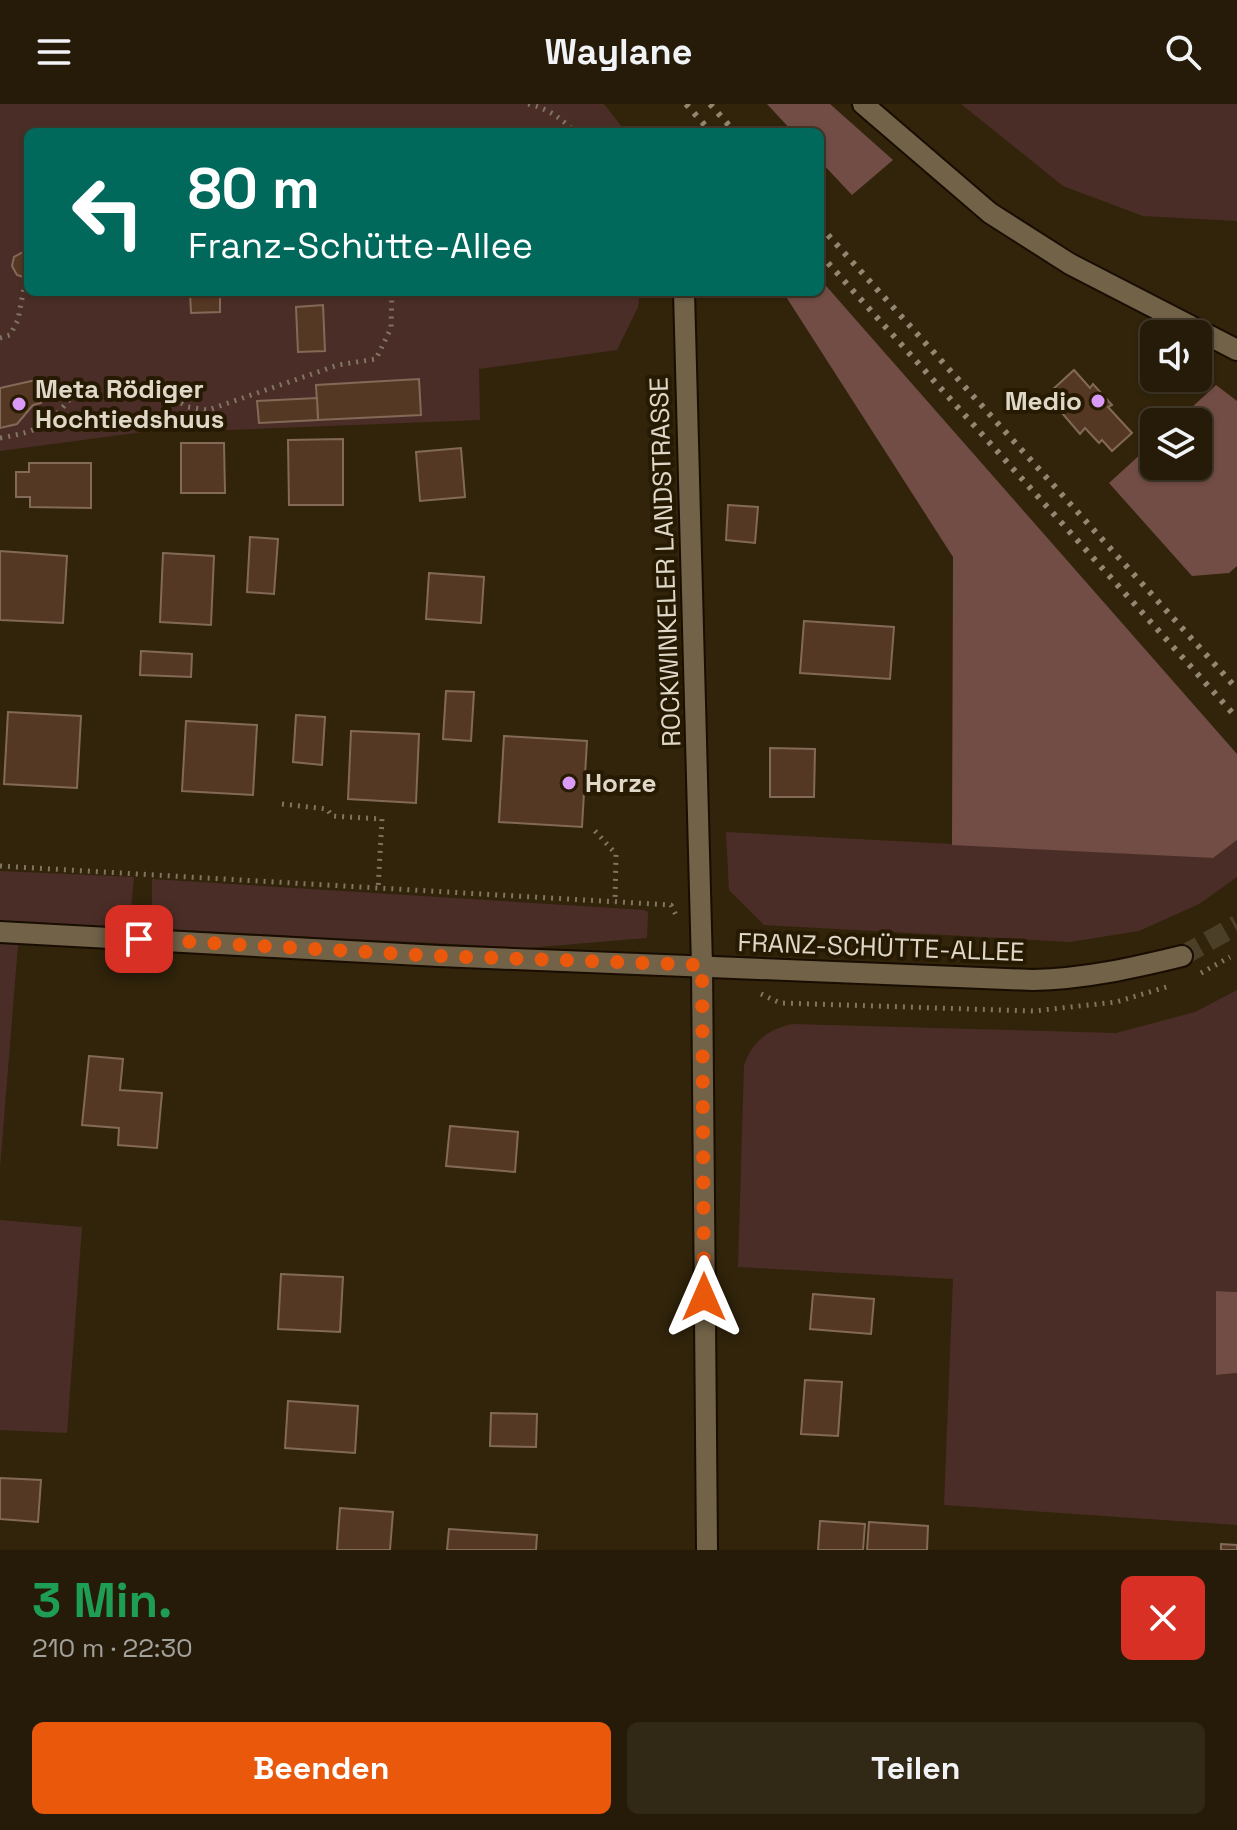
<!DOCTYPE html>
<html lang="de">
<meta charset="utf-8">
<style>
body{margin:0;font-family:"Space Grotesk",sans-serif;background:#312816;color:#f1f3f6;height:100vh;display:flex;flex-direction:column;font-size:30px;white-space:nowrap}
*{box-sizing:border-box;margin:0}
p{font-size:26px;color:#a3a19c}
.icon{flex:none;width:44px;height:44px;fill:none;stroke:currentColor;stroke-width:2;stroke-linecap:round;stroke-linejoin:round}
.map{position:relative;height:1446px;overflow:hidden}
.side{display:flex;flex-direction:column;background:#251b08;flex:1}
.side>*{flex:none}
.banner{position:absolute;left:24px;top:24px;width:800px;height:168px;border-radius:12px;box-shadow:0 2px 6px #0004,0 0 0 2px #423929;background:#00695c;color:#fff;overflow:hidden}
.fabs{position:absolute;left:1140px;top:216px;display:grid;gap:16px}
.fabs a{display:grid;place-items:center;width:72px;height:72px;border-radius:12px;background:#251b08;box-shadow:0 2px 6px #0004,0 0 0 2px #423929;font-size:40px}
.pin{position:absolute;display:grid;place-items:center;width:68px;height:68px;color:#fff;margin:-34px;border-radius:16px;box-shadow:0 4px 12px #0006}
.me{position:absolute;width:88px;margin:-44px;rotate:0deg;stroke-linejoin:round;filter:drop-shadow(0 0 6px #0008)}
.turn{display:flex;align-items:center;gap:28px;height:168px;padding:0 32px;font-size:36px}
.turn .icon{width:104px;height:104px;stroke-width:2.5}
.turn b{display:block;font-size:56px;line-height:68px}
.round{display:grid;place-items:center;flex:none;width:84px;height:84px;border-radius:12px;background:#312816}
.headline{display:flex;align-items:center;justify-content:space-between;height:136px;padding:0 32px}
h1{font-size:48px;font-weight:700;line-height:60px;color:#1e9e55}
.action{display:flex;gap:16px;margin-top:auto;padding:16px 32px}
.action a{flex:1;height:92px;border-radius:12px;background:#ea580c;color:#fff;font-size:32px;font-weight:700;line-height:92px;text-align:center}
.action a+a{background:#312816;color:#f1f3f6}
header{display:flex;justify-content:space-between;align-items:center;height:104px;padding:0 32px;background:#251b08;font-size:36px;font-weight:700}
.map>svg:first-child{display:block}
.green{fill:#4b2d27}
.forest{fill:#724d46}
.building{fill:#553823;stroke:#836957;stroke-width:2}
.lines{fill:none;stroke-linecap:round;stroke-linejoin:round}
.secondary-tunnel{stroke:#4b3f27;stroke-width:20;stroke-dasharray:20 10;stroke-linecap:butt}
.minor-casing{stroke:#180d00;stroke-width:24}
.secondary-casing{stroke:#180d00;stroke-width:24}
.path{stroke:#807561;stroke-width:5;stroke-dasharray:2 6;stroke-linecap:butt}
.minor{stroke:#716248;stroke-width:20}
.secondary{stroke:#716248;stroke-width:20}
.rail{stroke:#918773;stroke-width:6;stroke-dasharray:4 8;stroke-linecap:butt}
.route{stroke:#ea580c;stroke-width:14;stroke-dasharray:0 25.2}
.poi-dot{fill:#da9af7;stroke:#271a02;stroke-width:3}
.labels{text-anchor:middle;stroke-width:8;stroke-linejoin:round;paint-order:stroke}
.poi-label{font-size:26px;font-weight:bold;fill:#dfd7c8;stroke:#271a02;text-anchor:start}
.street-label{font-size:26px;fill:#dfd7c8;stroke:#271a02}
</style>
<header><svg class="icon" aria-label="menu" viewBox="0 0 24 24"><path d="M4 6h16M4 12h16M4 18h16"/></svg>Waylane<svg class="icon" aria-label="search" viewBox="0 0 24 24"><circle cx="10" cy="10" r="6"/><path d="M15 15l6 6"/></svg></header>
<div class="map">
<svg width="1237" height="1446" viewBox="0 0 1237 1446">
<rect width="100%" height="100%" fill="#31240b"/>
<!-- green -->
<g class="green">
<polygon points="0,0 604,0 626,28 28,28 28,188 640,188 638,203 617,246 479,265 480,316 230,326 181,323 0,347"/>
<polygon points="961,0 1237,0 1237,117 1143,112 1063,82"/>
<polygon points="726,728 1212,754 1237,736 1237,773 1199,800 1139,827 1070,838 764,821 729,786"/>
<polygon points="0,767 134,773 130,813 117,824 0,818"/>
<polygon points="152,775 644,806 648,808 647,834 527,844 163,825 152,811"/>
<polygon points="0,840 18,841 0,1064"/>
<path d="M1237 886V1188L1216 1187V1271L1237 1269V1421L944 1401 953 1175 738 1163 744 961C753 937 767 926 792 920L1116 929 1195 908Z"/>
<polygon points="0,1116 82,1123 67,1329 0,1326"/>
</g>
<!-- forest -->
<g class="forest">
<polygon points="767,0 830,0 893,56 852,91 820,57 820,28 793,28"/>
<polygon points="820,175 1237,650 1237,736 1213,754 952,741 953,453 783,188 820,188"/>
<polygon points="1216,281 1237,297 1237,462 1229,469 1192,472 1109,379 1154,338 1154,362 1198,362 1198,318 1176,318"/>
<polygon points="1216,1187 1237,1188 1237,1269 1216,1271"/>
</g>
<!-- building -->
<g class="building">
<polygon points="23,148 28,149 26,174 17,171 12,162 14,153"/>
<polygon points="190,188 220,188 220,208 191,209"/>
<polygon points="323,201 325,247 298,248 296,203"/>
<polygon points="1074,266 1090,284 1093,280 1112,301 1108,303 1132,329 1112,347 1102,336 1099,339 1085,324 1080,330 1062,309 1067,304 1051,287"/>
<polygon points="419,275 421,311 318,316 316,281"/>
<polygon points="36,276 41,299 33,301 17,320 0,324 0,284"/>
<polygon points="317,294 318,316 259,319 257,297"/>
<polygon points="343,335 343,401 289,401 288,336"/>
<polygon points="181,339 224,339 225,389 181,389"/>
<polygon points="461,344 465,393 420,397 416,348"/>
<polygon points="29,359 91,359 91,404 30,403 30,393 16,393 16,368 29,368"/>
<polygon points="728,401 758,403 755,439 726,436"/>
<polygon points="250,433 278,435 274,490 247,488"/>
<polygon points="0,447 67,452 63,519 0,516"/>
<polygon points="163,449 214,452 211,521 160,518"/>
<polygon points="429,469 484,473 481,519 426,515"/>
<polygon points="804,517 894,523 890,575 800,569"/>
<polygon points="141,547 192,550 191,573 140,571"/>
<polygon points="446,587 474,588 471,637 443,635"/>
<polygon points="8,608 81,612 77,684 4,680"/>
<polygon points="296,611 325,613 322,661 293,658"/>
<polygon points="186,617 257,621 253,691 182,687"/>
<polygon points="351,627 419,630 416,699 348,695"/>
<polygon points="504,632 587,637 582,723 499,718"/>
<polygon points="770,644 815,645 814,693 770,693"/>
<polygon points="89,952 123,955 120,986 162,989 157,1044 118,1041 119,1024 82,1021"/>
<polygon points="450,1022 518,1028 515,1068 446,1062"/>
<polygon points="281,1170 343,1173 340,1228 278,1225"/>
<polygon points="813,1190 874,1195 871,1230 810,1225"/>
<polygon points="805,1276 842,1278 838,1332 801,1330"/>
<polygon points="288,1297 358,1302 355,1349 285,1344"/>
<polygon points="491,1309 537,1310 536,1343 490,1342"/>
<polygon points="0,1374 41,1376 38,1418 0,1415"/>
<polygon points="340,1404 393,1408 390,1446 337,1446"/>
<polygon points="820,1417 865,1420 863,1446 818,1446"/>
<polygon points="869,1418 928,1422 927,1446 867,1446"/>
<polygon points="449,1425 537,1431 536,1446 447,1446"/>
<polygon points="1221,1440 1237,1441 1237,1446 1221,1446"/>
</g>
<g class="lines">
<!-- secondary-tunnel -->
<polyline class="secondary-tunnel" points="1182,852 1237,821"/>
<defs>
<polyline id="minor" points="684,188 702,861"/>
<g id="secondary">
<polyline points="863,0 990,109 1070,160 1237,246"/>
<path d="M0 828 439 852 1033 876C1084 875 1133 864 1182 852"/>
<polyline points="702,861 707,1446"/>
</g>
</defs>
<!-- minor casing -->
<use href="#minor" class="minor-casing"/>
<!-- secondary casing -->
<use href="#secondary" class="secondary-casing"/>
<!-- path -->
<g class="path">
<path d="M528 0C547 4 561 14 575 28"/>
<polyline points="0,234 10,231 18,216 25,178"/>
<path d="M0 334C40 327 48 322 74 290L107 285 144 284 165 290 188 303 208 306 338 261 376 255 391 224 392 188"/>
<polyline points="282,700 327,705 332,712 382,715 378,786"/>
<polyline points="595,727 616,750 615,799"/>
<polyline points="0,762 671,801 676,811"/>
<polyline points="1201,869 1230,853"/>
<polyline points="761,890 780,899 1034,907 1116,898 1170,882"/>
</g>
<!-- minor -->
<use href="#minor" class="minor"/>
<!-- secondary -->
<use href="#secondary" class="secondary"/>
<!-- rail -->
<g class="rail">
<polyline points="686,0 711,28"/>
<polyline points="710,0 735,28"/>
<polyline points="820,122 1237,585"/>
<polyline points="820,150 1237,614"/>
</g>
</g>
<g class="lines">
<!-- route -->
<polyline class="route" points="139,835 439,852 702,861 704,1193"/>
</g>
<!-- markers -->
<g class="poi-dot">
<circle cx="1098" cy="297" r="8"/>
<circle cx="19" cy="300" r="8"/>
<circle cx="569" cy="679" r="8"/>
</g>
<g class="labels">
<!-- poi labels -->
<g class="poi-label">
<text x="35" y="294">Meta Rödiger<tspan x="35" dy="30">Hochtiedshuus</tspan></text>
<text x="1082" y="306" text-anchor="end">Medio</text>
<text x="585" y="688">Horze</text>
</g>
<!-- street labels -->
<g class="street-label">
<text transform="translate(665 458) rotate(-92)" y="9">ROCKWINKELER LANDSTRASSE</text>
<text transform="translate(881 843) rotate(2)" y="9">FRANZ-SCHÜTTE-ALLEE</text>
</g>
</g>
</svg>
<div class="fabs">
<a><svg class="icon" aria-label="sound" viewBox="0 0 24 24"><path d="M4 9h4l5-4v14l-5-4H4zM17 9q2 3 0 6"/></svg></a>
<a><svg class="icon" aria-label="layers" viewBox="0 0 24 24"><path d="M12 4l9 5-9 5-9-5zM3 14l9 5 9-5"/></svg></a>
</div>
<div class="pin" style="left:139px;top:835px;background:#d93025"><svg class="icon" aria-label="arrive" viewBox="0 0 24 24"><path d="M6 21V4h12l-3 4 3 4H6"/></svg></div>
<svg class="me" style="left:704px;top:1193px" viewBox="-20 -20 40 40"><path d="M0-17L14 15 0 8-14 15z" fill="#ea580c" stroke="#fff" stroke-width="4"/></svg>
<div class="banner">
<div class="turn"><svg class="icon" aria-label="left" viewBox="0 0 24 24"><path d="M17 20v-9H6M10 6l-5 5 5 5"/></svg><div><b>80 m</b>Franz-Schütte-Allee</div></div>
</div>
</div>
<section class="side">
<div class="headline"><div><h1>3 Min.</h1><p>210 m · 22:30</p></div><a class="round" style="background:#d93025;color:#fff"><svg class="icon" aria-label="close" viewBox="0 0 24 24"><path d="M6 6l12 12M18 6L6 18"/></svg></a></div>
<div class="action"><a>Beenden</a><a>Teilen</a></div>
</section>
